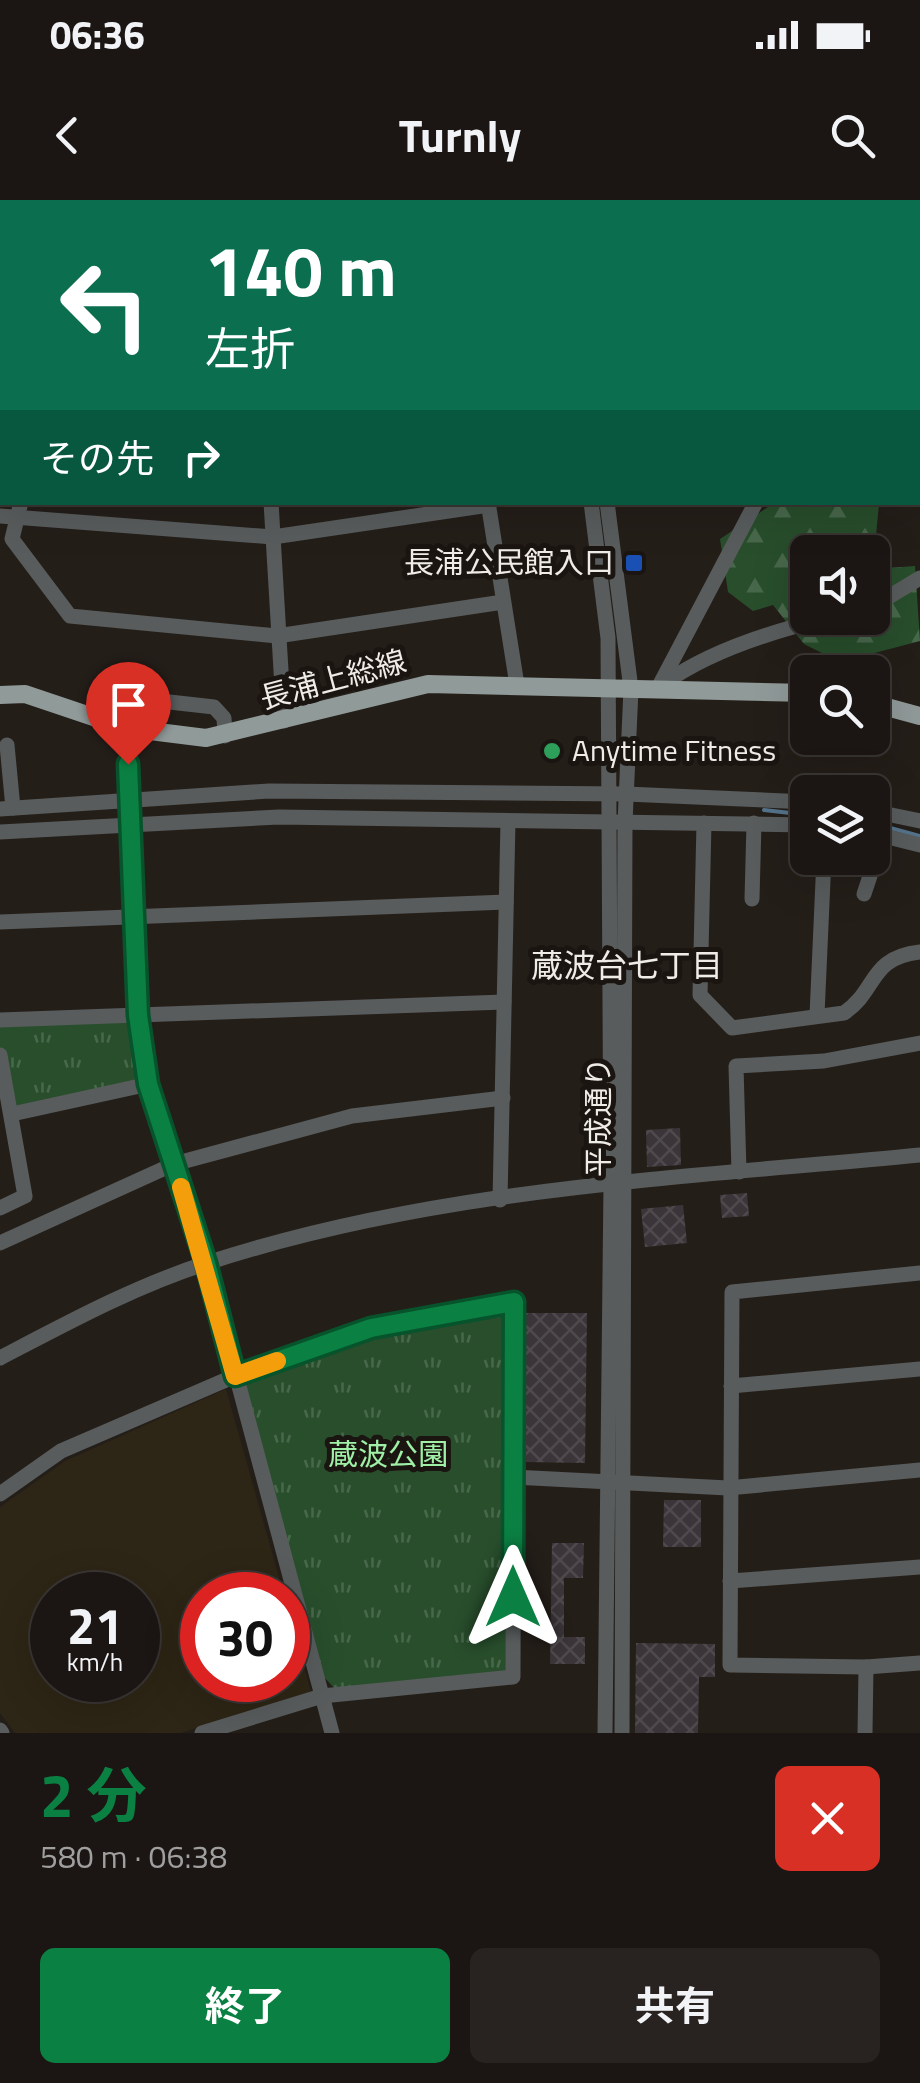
<!DOCTYPE html>
<html lang="ja">
<meta charset="utf-8">
<style>
body{margin:0;font-family:"Titillium Web","Noto Sans JP",sans-serif;background:#282321;color:#f1f3f6;height:100vh;display:flex;flex-direction:column;font-size:38px;white-space:nowrap}
*{box-sizing:border-box;margin:0}
p{font-size:32px;color:#a09fa0}
.icon{flex:none;width:55px;height:55px;fill:none;stroke:currentColor;stroke-width:2;stroke-linecap:round;stroke-linejoin:round}
.map{position:relative;height:1533px;overflow:hidden}
.panel{display:flex;flex-direction:column;background:#1b1613;flex:1}
.panel>*{flex:none}
.hud{position:absolute;left:0px;top:0px;width:920px;height:305px;box-shadow:0 10px 40px #0002,0 0 0 2px #393533;background:#0b6e4f;color:#fff;overflow:hidden}
.controls{position:absolute;left:790px;top:335px;display:grid;gap:20px}
.controls a{display:grid;place-items:center;width:100px;height:100px;border-radius:15px;background:#1b1613;box-shadow:0 10px 40px #0002,0 0 0 2px #393533;font-size:50px}
.speed{position:absolute;left:30px;top:1372px;display:flex;gap:20px;font-size:50px;font-weight:700;text-align:center}
.speed>*{display:grid;place-content:center;width:130px;height:130px;border-radius:50%;background:#1b1613;box-shadow:0 10px 40px #0002,0 0 0 2px #393533;line-height:1}
.speed small{font-size:25px;font-weight:400}
.speed .limit{border:15px solid #d22;background:#fff;color:#111}
.pin{position:absolute;display:grid;place-items:center;width:85px;height:85px;color:#fff;margin:-102px -42px;border-radius:50% 50% 50% 0;rotate:-45deg;box-shadow:0 0 10px #0007}
.pin .icon{rotate:45deg}
.me{position:absolute;width:110px;margin:-55px;rotate:0deg;stroke-linejoin:round;filter:drop-shadow(0 0 8px #0008)}
.turn{display:flex;align-items:center;gap:35px;height:210px;padding:0 40px;font-size:45px}
.turn .icon{width:130px;height:130px;stroke-width:2.5}
.turn b{display:block;font-size:70px;line-height:85px}
.then{display:flex;align-items:center;height:95px;padding:0 40px;background:#0003;gap:20px;font-size:38px}
.round{display:grid;place-items:center;flex:none;width:105px;height:105px;border-radius:15px;background:#282321}
.summary{display:flex;align-items:center;justify-content:space-between;height:170px;padding:0 40px}
h1{font-size:60px;font-weight:700;line-height:75px;color:#0b8043}
.action{display:flex;gap:20px;margin-top:auto;padding:20px 40px}
.action a{flex:1;height:115px;border-radius:15px;background:#0b8043;color:#fff;font-size:40px;font-weight:700;line-height:115px;text-align:center}
.action a+a{background:#282321;color:#f1f3f6}
.status{display:flex;justify-content:space-between;align-items:center;height:70px;padding:0 50px;background:#1b1613;direction:ltr}
.status svg{height:28px;fill:currentColor}
header{display:flex;justify-content:space-between;align-items:center;height:130px;padding:0 40px;background:#1b1613;font-size:45px;font-weight:700}
.map>svg:first-child{display:block}
.education{fill:#2d2515;fill-rule:evenodd}
.grass{fill:url(#grass-tufts)}
.forest{fill:url(#forest-firs);fill-rule:evenodd}
.lines{fill:none;stroke-linecap:round;stroke-linejoin:round}
.stream{stroke:#54738b;stroke-width:4}
.building{fill:url(#building-cross-hatch)}
.minor{stroke:#585c5c;stroke-width:15}
.major{stroke:#909a99;stroke-width:18}
.route-casing{stroke:#07532c;stroke-width:25}
.route{stroke:#0b8043;stroke-width:18}
.slow{stroke:#f59e0b;stroke-width:18}
.transit-dot{fill:#1a4fb4;stroke:#1a1510;stroke-width:4}
.leisure-dot{fill:#2e9e5b;stroke:#1a1510;stroke-width:4}
.labels{text-anchor:middle;stroke-width:10;stroke-linejoin:round;paint-order:stroke}
.poi-label{font-size:30px;fill:#efebe7;stroke:#1a1510;text-anchor:end}
.street-label{font-size:30px;fill:#efebe7;stroke:#1a1510}
.park-label{font-size:30px;fill:#9fefa6;stroke:#1a1510}
.neighbourhood-label{font-size:32px;fill:#efebe7;stroke:#1a1510}
</style>
<div class="status"><b>06:36</b><svg viewBox="0 0 49 12"><path d="M0 12V9h3v3zM5 12V6h3v6zM10 12V3h3v9zM15 12V0h3v12zM26 1h20v11H26zM47 4h2v5h-2z"/></svg></div>
<header><svg class="icon" aria-label="back" viewBox="0 0 24 24"><path d="M15 5l-7 7 7 7"/></svg>Turnly<svg class="icon" aria-label="search" viewBox="0 0 24 24"><circle cx="10" cy="10" r="6"/><path d="M15 15l6 6"/></svg></header>
<div class="map">
<svg width="920" height="1533" viewBox="0 0 920 1533">
<defs>
<pattern id="grass-tufts" width="24" height="20" patternUnits="userSpaceOnUse" patternTransform="scale(2.5)"><rect width="24" height="20" fill="#284e2c"/><path d="M3 7l-1-3M5 7V3M7 7l1-3M15 17l-1-3M17 17v-4M19 17l1-3" fill="none" stroke="#48684b"/></pattern>
<pattern id="forest-firs" width="22" height="20" patternUnits="userSpaceOnUse" patternTransform="scale(2.5)"><rect width="22" height="20" fill="#284e2c"/><path d="M5 1l3.5 6h-7zM16 11l3.5 6h-7z" fill="#48684b"/></pattern>
<pattern id="building-cross-hatch" width="8" height="8" patternUnits="userSpaceOnUse" patternTransform="scale(2.5)"><rect width="8" height="8" fill="#3b353a"/><path d="M0 0l8 8M0 8l8-8" fill="none" stroke="#4e494d"/></pattern>
</defs>
<rect width="100%" height="100%" fill="#241e19"/>
<!-- education -->
<path class="education" d="M226 1189 284 1395H202V1480H288V1407L311 1492 181 1533H15L0 1513V1307L65 1261ZM52 1395H138V1480H52Z"/>
<!-- grass -->
<g class="grass">
<polygon points="137,815 149,884 12,914 0,855 0,820"/>
<polygon points="514,1102 513,1477 335,1489 324,1477 235,1176 371,1127"/>
</g>
<!-- forest -->
<g class="forest">
<polygon points="731,0 920,0 920,208 918,2"/>
<path d="M774 303H879L873 369 915 366 920 441 840 462 804 444 773 405 753 411 728 392 720 339ZM808 352H872V418H808Z"/>
</g>
<g class="lines">
<!-- stream -->
<g class="stream">
<polyline points="764,610 808,615"/>
<polyline points="872,623 920,636"/>
</g>
</g>
<!-- building -->
<g class="building">
<polygon points="680,928 681,965 647,967 646,930"/>
<polygon points="747,993 749,1016 722,1018 720,995"/>
<polygon points="683,1005 687,1043 645,1047 641,1009"/>
<polygon points="525,1113 587,1113 585,1263 525,1262"/>
<polygon points="664,1300 701,1300 701,1347 663,1347"/>
<polygon points="552,1343 584,1343 583,1378 564,1378 564,1437 585,1437 585,1464 550,1464"/>
<polygon points="636,1443 715,1444 715,1477 699,1477 698,1533 635,1533"/>
</g>
<g class="lines">
<!-- minor -->
<g class="minor">
<polyline points="419,0 419,2"/>
<polyline points="515,0 516,2"/>
<polyline points="532,0 533,2"/>
<polyline points="739,0 740,2"/>
<polyline points="12,2 13,0"/>
<polyline points="265,2 265,0"/>
<polyline points="0,11 2,11"/>
<polyline points="0,43 2,34"/>
<polyline points="0,108 2,108"/>
<polyline points="21,302 12,339 70,416 277,436 503,402"/>
<polyline points="271,302 284,521"/>
<polyline points="488,302 517,485"/>
<polyline points="591,302 608,438 611,984 605,1533"/>
<polyline points="607,302 631,489 625,623 622,1533"/>
<polyline points="0,316 273,337 489,305"/>
<polyline points="872,407 920,378"/>
<path d="M665 483C711 450 773 431 828 418"/>
<polyline points="658,488 756,302"/>
<polyline points="125,497 214,507 224,518 225,536"/>
<polyline points="126,528 137,815 149,884 206,1063 332,1533"/>
<polyline points="149,532 156,500"/>
<polyline points="7,545 13,608"/>
<polyline points="0,609 269,591 626,594 808,602"/>
<polyline points="872,611 920,621"/>
<path d="M704 623 700 795 732 828 844 813C878 790 868 758 920 752"/>
<polyline points="0,632 279,617 808,625"/>
<polyline points="872,633 920,645"/>
<polyline points="864,694 884,634"/>
<polyline points="752,699 754,623"/>
<polyline points="0,722 506,702"/>
<polyline points="817,815 824,658"/>
<polyline points="0,820 504,802"/>
<polyline points="0,855 25,996 0,1008"/>
<polyline points="12,914 149,884"/>
<polyline points="739,972 736,866 824,861 920,843"/>
<polyline points="500,1000 508,621"/>
<polyline points="0,1043 174,964 352,916 503,898"/>
<polyline points="920,1073 732,1092 730,1465 866,1467 920,1463"/>
<path d="M0 1158C67 1123 135 1086 207 1063 436 988 682 978 920 955"/>
<polyline points="731,1186 920,1169"/>
<polyline points="513,1277 728,1288 920,1270"/>
<polyline points="0,1294 61,1251 235,1176 371,1127 514,1102 513,1477 322,1496 202,1533"/>
<polyline points="730,1381 920,1367"/>
<polyline points="0,1530 2,1533"/>
<polyline points="865,1533 866,1467"/>
</g>
<!-- major -->
<g class="major">
<polyline points="0,495 25,494 126,528 206,538 428,484 808,493"/>
<polyline points="872,503 920,516"/>
</g>
</g>
<g class="lines">
<defs>
<polyline id="route" points="128,564 138,815 148,884 206,1063 235,1176 371,1128 514,1102 513,1397"/>
</defs>
<!-- route casing -->
<use href="#route" class="route-casing"/>
<!-- route -->
<use href="#route" class="route"/>
<!-- slow -->
<polyline class="slow" points="181,987 235,1176 277,1161"/>
</g>
<!-- markers -->
<rect class="transit-dot" x="624" y="353" width="20" height="20" rx="5"/>
<circle class="leisure-dot" cx="552" cy="551" r="10"/>
<g class="labels">
<!-- poi labels -->
<g class="poi-label">
<text x="614" y="373">長浦公民館入口</text>
<text x="572" y="561" text-anchor="start">Anytime Fitness</text>
</g>
<!-- street labels -->
<g class="street-label">
<text transform="translate(333 480) rotate(-15)" y="10">長浦上総線</text>
<text transform="translate(599 917) rotate(-90)" y="10">平成通り</text>
</g>
<!-- park labels -->
<g class="park-label">
<text x="388" y="1265">蔵波公園</text>
</g>
<!-- neighbourhood labels -->
<g class="neighbourhood-label">
<text x="627" y="777">蔵波台七丁目</text>
</g>
</g>
</svg>
<div class="controls">
<a><svg class="icon" aria-label="sound" viewBox="0 0 24 24"><path d="M4 9h4l5-4v14l-5-4H4zM17 9q2 3 0 6"/></svg></a>
<a><svg class="icon" aria-label="search" viewBox="0 0 24 24"><circle cx="10" cy="10" r="6"/><path d="M15 15l6 6"/></svg></a>
<a><svg class="icon" aria-label="layers" viewBox="0 0 24 24"><path d="M12 4l9 5-9 5-9-5zM3 14l9 5 9-5"/></svg></a>
</div>
<div class="speed"><div>21<small>km/h</small></div><div class="limit">30</div></div>
<div class="pin" style="left:128px;top:564px;background:#d93025"><svg class="icon" aria-label="arrive" viewBox="0 0 24 24"><path d="M6 21V4h12l-3 4 3 4H6"/></svg></div>
<svg class="me" style="left:513px;top:1397px" viewBox="-20 -20 40 40"><path d="M0-17L14 15 0 8-14 15z" fill="#0b8043" stroke="#fff" stroke-width="4"/></svg>
<div class="hud">
<div class="turn"><svg class="icon" aria-label="left" viewBox="0 0 24 24"><path d="M17 20v-9H6M10 6l-5 5 5 5"/></svg><div><b>140 m</b>左折</div></div>
<div class="then">その先<svg class="icon" aria-label="right" viewBox="0 0 24 24"><path d="M7 20v-9h11M14 6l5 5-5 5"/></svg></div>
</div>
</div>
<section class="panel">
<div class="summary"><div><h1>2 分</h1><p>580 m · 06:38</p></div><a class="round" style="background:#d93025;color:#fff"><svg class="icon" aria-label="close" viewBox="0 0 24 24"><path d="M6 6l12 12M18 6L6 18"/></svg></a></div>
<div class="action"><a>終了</a><a>共有</a></div>
</section>
